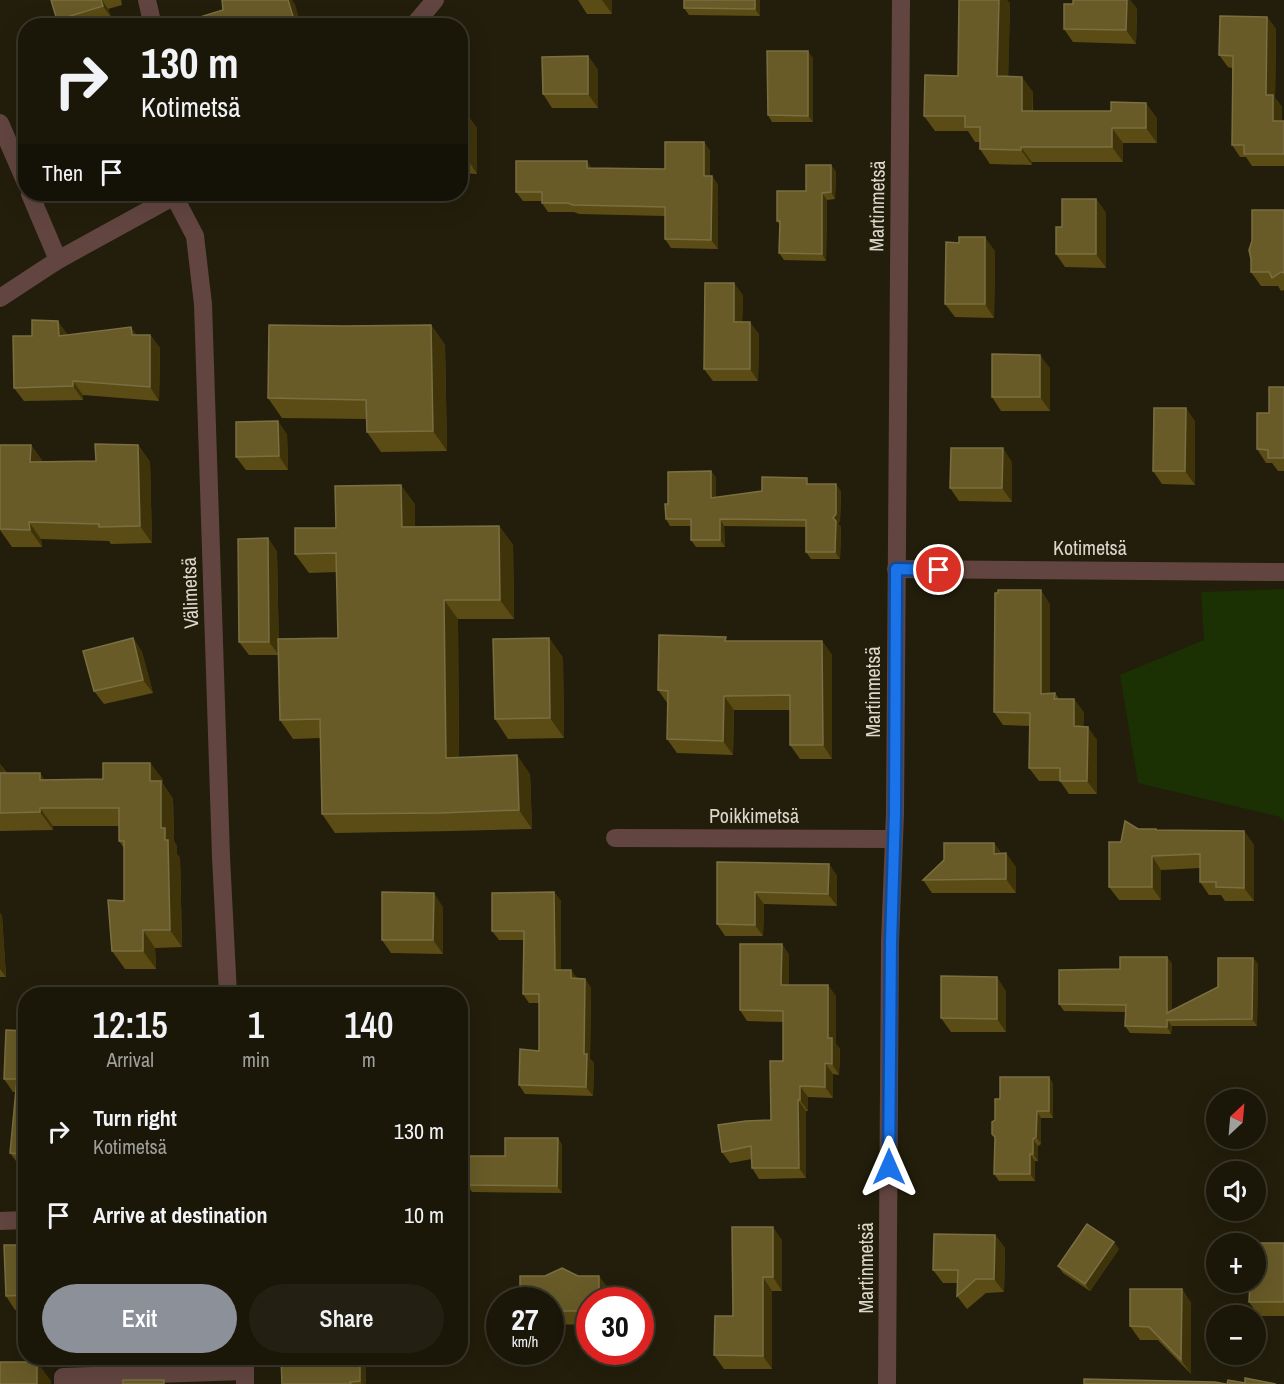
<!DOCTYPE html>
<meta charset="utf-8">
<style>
body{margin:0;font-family:"Archivo Narrow",sans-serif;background:#231f12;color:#f1f3f6;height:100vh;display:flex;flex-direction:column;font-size:22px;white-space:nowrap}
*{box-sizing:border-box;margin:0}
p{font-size:20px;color:#9f9f9c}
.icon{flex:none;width:33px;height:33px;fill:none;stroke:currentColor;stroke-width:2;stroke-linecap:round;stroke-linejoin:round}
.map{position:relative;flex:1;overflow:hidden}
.details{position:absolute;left:18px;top:987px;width:450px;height:378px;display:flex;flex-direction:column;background:#1a1608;border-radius:24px;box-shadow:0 6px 24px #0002,0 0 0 2px #383529}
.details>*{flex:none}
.hud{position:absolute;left:18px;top:18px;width:450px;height:183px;border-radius:24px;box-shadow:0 6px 24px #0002,0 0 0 2px #383529;background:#1a1608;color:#f1f3f6;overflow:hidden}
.needle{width:39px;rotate:26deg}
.fabs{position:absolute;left:1206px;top:1089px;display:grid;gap:12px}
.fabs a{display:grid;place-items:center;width:60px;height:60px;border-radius:50%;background:#1a1608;box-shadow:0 6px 24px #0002,0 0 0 2px #383529;font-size:30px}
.speed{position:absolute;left:486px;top:1287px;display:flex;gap:12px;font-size:30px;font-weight:700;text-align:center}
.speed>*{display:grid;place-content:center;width:78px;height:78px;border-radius:50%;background:#1a1608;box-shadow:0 6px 24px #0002,0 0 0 2px #383529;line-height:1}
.speed small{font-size:15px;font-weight:400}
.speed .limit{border:9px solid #d22;background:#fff;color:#111}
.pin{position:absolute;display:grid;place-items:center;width:51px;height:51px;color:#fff;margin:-26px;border:3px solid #fff;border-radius:50%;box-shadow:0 2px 6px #0007}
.me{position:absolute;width:66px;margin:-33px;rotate:0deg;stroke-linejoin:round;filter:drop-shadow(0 0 4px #0008)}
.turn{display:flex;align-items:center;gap:21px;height:126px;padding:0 24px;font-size:27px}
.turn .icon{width:78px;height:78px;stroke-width:2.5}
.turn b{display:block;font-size:42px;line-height:51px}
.then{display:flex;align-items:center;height:57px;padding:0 24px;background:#0003;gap:12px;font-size:22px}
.eta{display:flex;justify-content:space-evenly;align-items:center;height:102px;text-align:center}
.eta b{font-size:36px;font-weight:600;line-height:42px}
.button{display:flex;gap:12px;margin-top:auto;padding:12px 24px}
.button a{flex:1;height:69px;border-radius:36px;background:#8c9099;color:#fff;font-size:24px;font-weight:600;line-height:69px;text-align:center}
.button a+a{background:#231f12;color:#f1f3f6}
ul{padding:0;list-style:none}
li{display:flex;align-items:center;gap:18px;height:84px;padding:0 24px}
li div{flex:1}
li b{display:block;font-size:22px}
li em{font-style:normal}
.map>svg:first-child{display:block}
.green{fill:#1b3003}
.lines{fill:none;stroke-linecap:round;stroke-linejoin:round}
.service{stroke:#624540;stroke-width:18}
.minor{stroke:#624540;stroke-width:18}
.wall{fill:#5b4c15}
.shaded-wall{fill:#3f3409}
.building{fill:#685b28;stroke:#7a6f42;stroke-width:1.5}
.route-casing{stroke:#114b97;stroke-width:15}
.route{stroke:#1a73e8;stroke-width:10}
.labels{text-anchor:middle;stroke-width:5;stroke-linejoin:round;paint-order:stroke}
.street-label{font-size:20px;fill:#dbd7cb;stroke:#231e0b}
</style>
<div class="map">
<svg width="1284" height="1384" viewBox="0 0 1284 1384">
<rect width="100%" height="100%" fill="#231e0b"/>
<!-- green -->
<polygon class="green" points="1284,589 1284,821 1280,817 1138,783 1120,675 1204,640 1201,592"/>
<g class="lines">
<!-- service -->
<g class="service">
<polyline points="147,0 153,26"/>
<polyline points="0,1221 26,1220"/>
<polyline points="63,1384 63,1377 245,1371"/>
</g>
<!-- minor -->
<g class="minor">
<polyline points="413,26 435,0"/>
<polyline points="0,123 26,183"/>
<polyline points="30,194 58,260"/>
<polyline points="174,196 195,236 203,304 221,857 228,994"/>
<polyline points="0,298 58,260 178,194"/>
<polyline points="896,569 1284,572"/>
<polyline points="615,838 894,839"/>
<polyline points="245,1358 245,1384"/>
<polyline points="887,1384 890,942 895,813 901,0"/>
</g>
</g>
<!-- wall -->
<g class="wall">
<polygon points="51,0 121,0 122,5 108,9 112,19 90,26 61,26 57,20"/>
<polygon points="578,0 612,0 612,14 587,14"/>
<polygon points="684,0 760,0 760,16 689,15 684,8"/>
<polygon points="1073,0 1130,0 1137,9 1136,44 1073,42 1064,29 1073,4"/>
<polygon points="1010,3 1008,76 1033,92 1033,111 1157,118 1157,143 1123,143 1123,162 1032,162 1032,165 990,164 980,149 980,142 975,142 968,131 935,131 924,116 958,76"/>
<polygon points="1267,17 1276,29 1275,98 1282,107 1282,121 1284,121 1284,166 1252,166 1246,157 1240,157 1232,145 1232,68 1228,67 1219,55"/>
<polygon points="588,56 598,70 598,108 552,108 543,94"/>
<polygon points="813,58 813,122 772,122 768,115"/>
<polygon points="460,115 477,128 477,174 460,173"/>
<polygon points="704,142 710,151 710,176 712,176 718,185 718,249 671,248 665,239 665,216 579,214 574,212 548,212 542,203 542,201 523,201 516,192 592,168 665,169"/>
<polygon points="831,165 836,172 835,199 827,200 826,261 784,260 779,253 780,225 777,221"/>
<polygon points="1096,199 1106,213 1106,268 1065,267 1056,254 1062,227"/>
<polygon points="1284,210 1284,290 1281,291 1278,286 1261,286 1251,272"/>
<polygon points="959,243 995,251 994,318 955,317 945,304"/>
<polygon points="743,295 742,322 759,334 758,381 713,381 704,369"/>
<polygon points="431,325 445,345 447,451 381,452 367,432 367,419 282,418 268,398 346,326"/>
<polygon points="68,335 150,335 160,348 159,401 83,395 83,400 24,401 14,388 32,336"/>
<polygon points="1050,368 1050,411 1001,411 992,397"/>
<polygon points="1284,387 1284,471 1278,471 1272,463 1266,463 1257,449 1269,413"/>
<polygon points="1195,421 1195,485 1162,484 1153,471"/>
<polygon points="287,434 288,470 246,470 236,457"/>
<polygon points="31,445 43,462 96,461 138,445 150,462 152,543 111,544 109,541 41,539 42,547 12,547 0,530"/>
<polygon points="1012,462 1012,502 959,501 950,488"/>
<polygon points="711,471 716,478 716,497 812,484 841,491 840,521 838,524 841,527 840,559 811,559 806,552 806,527 724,526 725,547 696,547 691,540 691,526 670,526 666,519 668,504"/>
<polygon points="415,504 415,527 499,526 513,545 514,619 458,619 459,758 530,774 532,829 453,831 335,833 322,814 320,738 293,739 280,720 338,638 337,572 309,573 295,554 336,528"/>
<polygon points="268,538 277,552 279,655 249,655 239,642"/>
<polygon points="1050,604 1050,693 1055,693 1059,699 1084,712 1083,726 1097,740 1097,794 1069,794 1060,781 1039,781 1029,768 1030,726 1003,725 994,712"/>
<polygon points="133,638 142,652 153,693 104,704 94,691"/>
<polygon points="549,638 563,658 564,738 508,739 495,719"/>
<polygon points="728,641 822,641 832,655 832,759 800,759 790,745 790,710 734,710 733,755 677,753 667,739 668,704 658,690"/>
<polygon points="150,763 163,780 163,784 173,799 174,841 177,846 177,854 180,858 182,947 155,948 156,969 125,969 112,951 124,901 124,848 119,841 119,826 53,826 53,830 0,831 0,764 7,773 40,773 44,780 103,779"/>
<polygon points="1138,829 1157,830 1244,831 1254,845 1254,901 1225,901 1221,895 1209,895 1200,882 1200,868 1161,870 1161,900 1119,900 1109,887 1121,842"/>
<polygon points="994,843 1001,853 1016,867 1016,893 932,893 923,880"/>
<polygon points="717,862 829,864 837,876 837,906 764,904 763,936 725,936 717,924"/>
<polygon points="554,892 561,901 561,970 577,978 585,979 591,988 590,1059 594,1063 593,1096 525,1094 519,1085 539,1051 539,1003 529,1003 523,994 524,940 499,940 492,931"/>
<polygon points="443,907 443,954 391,953 382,940"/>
<polygon points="0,913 2,916 6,977 0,977"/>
<polygon points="782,944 789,955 789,985 836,996 836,1044 840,1049 839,1075 833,1074 833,1098 808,1097 808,1111 806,1111 806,1178 759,1179 752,1168 752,1159 730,1163 722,1152 771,1120 783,1061 783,1022 747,1021 740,1010"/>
<polygon points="1167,957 1172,964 1172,1011 1218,987 1253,958 1258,964 1257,1026 1172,1026 1171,1034 1130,1033 1125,1026 1125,1012 1064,1011 1059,1004 1120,969"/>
<polygon points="1006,991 1006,1032 951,1032 941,1018"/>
<polygon points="26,1031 26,1178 19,1168 19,1165 10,1153 16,1092 13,1092 4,1079"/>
<polygon points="1049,1077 1053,1084 1053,1118 1041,1118 1041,1144 1038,1146 1038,1161 1035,1161 1035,1181 999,1181 994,1174 995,1138 992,1134 1000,1099"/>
<polygon points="558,1138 562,1145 562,1193 472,1192 467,1185 505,1156"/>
<polygon points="995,1235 1005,1248 1004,1292 986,1293 967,1309 957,1296 958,1283 943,1283 933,1270"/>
<polygon points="782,1240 782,1291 772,1291 772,1369 724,1369 714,1355 733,1316"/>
<polygon points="1284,1243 1284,1316 1259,1316 1249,1302"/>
<polygon points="26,1245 26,1309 15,1310 6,1296"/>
<polygon points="1119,1249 1090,1291 1063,1273 1058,1266"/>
<polygon points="609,1289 609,1300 590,1300 590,1325 550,1324 550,1300"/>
<polygon points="1182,1289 1191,1303 1191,1374 1158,1340 1140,1340 1130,1326"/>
<polygon points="366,1358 366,1384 282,1384"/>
</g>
<!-- shaded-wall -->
<g class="shaded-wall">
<polygon points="101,0 102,0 108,9 112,19 103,6"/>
<polygon points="288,0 292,0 295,4 301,26 296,26"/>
<polygon points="602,0 612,0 612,14"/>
<polygon points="755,0 760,0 760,16 755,9"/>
<polygon points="999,0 1007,0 1010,3 1008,91 997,76"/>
<polygon points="1127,0 1130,0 1137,9 1136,44 1126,30"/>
<polygon points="1267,17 1276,29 1275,98 1282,107 1282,133 1273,121 1266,95"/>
<polygon points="808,51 813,58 813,122 808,116"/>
<polygon points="588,56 598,70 598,108 588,94"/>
<polygon points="1022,77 1033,92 1032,126 1022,111"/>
<polygon points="1146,103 1157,118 1157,143 1146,128"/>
<polygon points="468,115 477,128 477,174 468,160"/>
<polygon points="1112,128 1123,143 1123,162 1112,147"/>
<polygon points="704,142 710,151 710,185 704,176"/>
<polygon points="1021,147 1032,162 1032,165 1021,150"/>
<polygon points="587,161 593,170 587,168"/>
<polygon points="831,165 836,172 835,199 831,192"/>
<polygon points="712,176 718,185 718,249 711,240"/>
<polygon points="822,193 827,200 826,261 822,254"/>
<polygon points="1096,199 1106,213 1106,268 1096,254"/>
<polygon points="985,237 995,251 994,318 985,304"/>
<polygon points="734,283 743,295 742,334 734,322"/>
<polygon points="58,321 68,335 59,336"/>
<polygon points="750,322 759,334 758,381 750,369"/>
<polygon points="431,325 445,345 447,451 433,431"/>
<polygon points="131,327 141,341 132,335"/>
<polygon points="150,335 160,348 159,401 150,387"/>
<polygon points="1040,355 1050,368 1050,411 1040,397"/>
<polygon points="73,381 83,395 83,400 73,386"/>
<polygon points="1186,408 1195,421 1195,485 1185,471"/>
<polygon points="278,421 287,434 288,470 279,456"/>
<polygon points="31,445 43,462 30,462"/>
<polygon points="138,445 150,462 152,543 140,526"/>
<polygon points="1003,448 1012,462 1012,502 1002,488"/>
<polygon points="711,471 716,478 716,505 711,498"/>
<polygon points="836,484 841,491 840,521 838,524 841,527 840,559 835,552 833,518"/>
<polygon points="401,485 415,504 415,546 402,527"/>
<polygon points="720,519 724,526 725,547 720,540"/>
<polygon points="29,522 41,539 42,547 30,530"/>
<polygon points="499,526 513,545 514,619 500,600"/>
<polygon points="268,538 277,552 279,655 269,642"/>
<polygon points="1041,590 1050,604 1050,708 1041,694"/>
<polygon points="444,600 458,619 459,777 446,758"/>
<polygon points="133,638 142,652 153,693 143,680"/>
<polygon points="549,638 563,658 564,738 550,718"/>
<polygon points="822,641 832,655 832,759 823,745"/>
<polygon points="724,696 734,710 733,755 723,741"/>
<polygon points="1074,699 1084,712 1083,740 1074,726"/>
<polygon points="1088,727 1097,740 1097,794 1087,781"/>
<polygon points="517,755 530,774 532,829 519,810"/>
<polygon points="150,763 163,780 163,784 173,799 174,841 177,846 177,854 180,858 182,947 170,930 165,840 150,781"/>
<polygon points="0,764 12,782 0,773"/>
<polygon points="40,773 52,791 40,780"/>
<polygon points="40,808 53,826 53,830 40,812"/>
<polygon points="1244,831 1254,845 1254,901 1244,888"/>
<polygon points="994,843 1003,857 994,854"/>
<polygon points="1006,853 1016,867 1016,893 1006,879"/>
<polygon points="1152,856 1161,870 1161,900 1152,887"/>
<polygon points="829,864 837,876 837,906 828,894"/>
<polygon points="554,892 561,901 561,979 555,970"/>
<polygon points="755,892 764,904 763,936 755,925"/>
<polygon points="434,893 443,907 443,954 433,940"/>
<polygon points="0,913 2,916 6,977 0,969"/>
<polygon points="143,930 155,948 156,969 143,951"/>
<polygon points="782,944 789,955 789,996 781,985"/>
<polygon points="1167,957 1172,964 1172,1020 1167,1013"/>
<polygon points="1253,958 1258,964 1257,1026 1252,1019"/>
<polygon points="571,970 578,979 571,978"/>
<polygon points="997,977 1006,991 1006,1032 997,1019"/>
<polygon points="585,979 591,988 590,1059 594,1063 593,1096 586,1087 584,1054"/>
<polygon points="828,985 836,996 836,1044 840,1049 839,1075 832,1064 828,1038"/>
<polygon points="1167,1020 1172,1026 1171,1034 1167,1027"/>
<polygon points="825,1063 833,1074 833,1098 825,1087"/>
<polygon points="1049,1077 1053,1084 1053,1118 1049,1111"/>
<polygon points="800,1086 808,1097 808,1111 800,1100"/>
<polygon points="798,1100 806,1111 806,1178 799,1168"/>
<polygon points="1037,1111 1041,1118 1041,1144 1036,1137"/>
<polygon points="558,1138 562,1145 562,1193 557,1186"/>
<polygon points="1033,1139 1038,1146 1038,1161 1033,1154"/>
<polygon points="1030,1154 1035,1161 1035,1181 1030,1174"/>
<polygon points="773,1227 782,1240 782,1291 773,1277"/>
<polygon points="995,1235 1005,1248 1004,1292 994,1279"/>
<polygon points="1114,1242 1119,1249 1090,1291 1085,1284"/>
<polygon points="599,1276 609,1289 609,1300 599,1300"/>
<polygon points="763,1277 772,1291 772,1369 763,1356"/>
<polygon points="1182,1289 1191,1303 1191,1374 1181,1360"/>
<polygon points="360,1358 366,1358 366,1384 362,1384 360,1381"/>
<polygon points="37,1362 51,1381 51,1384 37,1384"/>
</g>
<!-- building -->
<g class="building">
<polygon points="51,0 101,0 103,6 57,20"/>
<polygon points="222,0 288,0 296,26 171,26 223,10"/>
<polygon points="684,0 755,0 755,9 684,8"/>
<polygon points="959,0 999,0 997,76 1022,77 1022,111 1111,111 1111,102 1146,103 1146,128 1112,128 1112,147 1021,147 1021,150 980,149 980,127 965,127 965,116 924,116 925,75 958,76"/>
<polygon points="1073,0 1127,0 1126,30 1064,29 1064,4 1073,4"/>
<polygon points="1220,16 1267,17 1266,95 1273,95 1273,121 1284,121 1284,154 1244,154 1244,145 1232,145 1233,56 1219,55"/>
<polygon points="767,51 808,51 808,116 768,115"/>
<polygon points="588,56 588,94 543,94 542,57"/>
<rect x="460" y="115" width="8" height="45"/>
<polygon points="665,142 704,142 704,176 712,176 711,240 665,239 665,207 573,205 568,203 542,203 542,192 516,192 516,161 587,161 587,168 665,169"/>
<polygon points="806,165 831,165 831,192 822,193 822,254 779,253 780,221 777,221 777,191 806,191"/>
<polygon points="1062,199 1096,199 1096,254 1056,254 1056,227 1062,227"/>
<polygon points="1252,210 1284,210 1284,273 1281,272 1272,278 1269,272 1251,272 1251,259 1249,250 1252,241"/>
<polygon points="959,237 985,237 985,304 945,304 946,242 959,243"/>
<polygon points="705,283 734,283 734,322 750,322 750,369 704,369"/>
<polygon points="32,320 58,321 59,336 131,327 132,335 150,335 150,387 73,381 73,386 14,388 13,336 32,336"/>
<polygon points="269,325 346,326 431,325 433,431 367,432 366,400 268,398"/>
<polygon points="992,354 1040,355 1040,397 992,397"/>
<polygon points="1269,387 1284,387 1284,458 1268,458 1268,450 1257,449 1257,413 1269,413"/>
<polygon points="1154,408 1186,408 1185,471 1153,471"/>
<polygon points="278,421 279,456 236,457 236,422"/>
<polygon points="95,444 138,445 140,526 99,527 99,524 29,522 30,530 0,529 0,445 31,445 30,462 96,461"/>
<polygon points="951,448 1003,448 1002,488 950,488"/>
<polygon points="711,471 711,498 762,491 762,477 807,478 807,484 836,484 836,514 833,518 836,521 835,552 806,552 806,520 720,519 720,540 691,540 691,519 666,519 665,504 668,504 668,472"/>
<polygon points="401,485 402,527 499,526 500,600 444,600 446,758 517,755 519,810 440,813 322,814 320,719 280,720 278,639 338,638 336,553 295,554 295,528 336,528 335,486"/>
<polygon points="268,538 269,642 239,642 238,539"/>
<polygon points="998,590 1041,590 1041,694 1055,693 1054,699 1074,699 1074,726 1088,727 1087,781 1060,781 1060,768 1029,768 1030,713 994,712 995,593 998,593"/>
<polygon points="659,635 726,637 725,641 822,641 823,745 790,745 790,695 724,696 723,741 667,739 668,691 658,690"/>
<polygon points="133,638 143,680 94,691 83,651"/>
<polygon points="549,638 550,718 495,719 493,639"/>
<polygon points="103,763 150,763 150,781 161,781 161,828 165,828 165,840 168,840 170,930 143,930 143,951 112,951 108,900 124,901 124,841 119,841 119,808 40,808 40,812 0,813 0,773 40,773 40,780 103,779"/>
<polygon points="1125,821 1138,829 1156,829 1156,830 1244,831 1244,888 1216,887 1216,882 1200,882 1200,854 1152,856 1152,887 1109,887 1109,842 1121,842"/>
<polygon points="944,843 994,843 994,854 1006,853 1006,879 923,880 944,860"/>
<polygon points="717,862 829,864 828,894 755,892 755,925 717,924"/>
<polygon points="382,892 434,893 433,940 382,940"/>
<polygon points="554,892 555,970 571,970 571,978 585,979 584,1054 587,1054 586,1087 519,1085 520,1049 539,1051 539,994 523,994 524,931 492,931 492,893"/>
<polygon points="740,944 782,944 781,985 828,985 828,1038 832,1038 832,1064 825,1063 825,1087 800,1086 800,1100 798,1100 799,1168 752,1168 751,1146 722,1152 718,1125 746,1121 771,1120 770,1061 783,1061 783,1011 740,1010"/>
<polygon points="1120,957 1167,957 1167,1013 1218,987 1218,958 1253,958 1252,1019 1167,1020 1167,1027 1125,1026 1126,1005 1059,1004 1059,970 1120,969"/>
<polygon points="941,976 997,977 997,1019 941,1018"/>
<polygon points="6,1030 26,1031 26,1169 19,1168 20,1154 10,1153 17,1079 4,1079"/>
<polygon points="1000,1077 1049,1077 1049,1111 1037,1111 1036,1137 1033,1139 1033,1154 1030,1154 1030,1174 994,1174 995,1137 992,1134 992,1122 995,1120 995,1099 1000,1099"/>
<polygon points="505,1138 558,1138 557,1186 467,1185 467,1156 505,1156"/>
<polygon points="1087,1224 1114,1242 1085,1284 1058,1266"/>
<polygon points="732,1227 773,1227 773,1277 763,1277 763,1356 714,1355 715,1316 733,1316"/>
<polygon points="934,1234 995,1235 994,1279 976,1279 957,1296 958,1270 933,1270"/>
<polygon points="1250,1243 1284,1243 1284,1302 1249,1302 1250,1282 1256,1282 1256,1244 1250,1244"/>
<polygon points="4,1245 26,1245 26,1295 6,1296"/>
<polygon points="562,1268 578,1276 599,1276 599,1300 590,1300 590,1311 550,1311 550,1300 520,1300 520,1276 545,1276"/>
<polygon points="1130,1289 1182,1289 1181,1360 1149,1327 1130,1326"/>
<polygon points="281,1358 360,1358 360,1381 350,1382 351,1384 282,1384"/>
<rect x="0" y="1362" width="37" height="22"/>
<polygon points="1245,1378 1276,1384 1227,1384 1228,1380 1245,1383"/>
<polygon points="1084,1379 1215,1382 1226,1384 1084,1384"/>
<rect x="123" y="1380" width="41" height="4"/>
</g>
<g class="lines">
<defs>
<polyline id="route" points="889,1167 891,942 895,813 896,569 939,570"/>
</defs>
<!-- route casing -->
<use href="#route" class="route-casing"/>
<!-- route -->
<use href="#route" class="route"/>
</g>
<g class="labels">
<!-- street labels -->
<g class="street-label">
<text transform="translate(877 206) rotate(-89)" y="7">Martinmetsä</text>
<text x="1090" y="555">Kotimetsä</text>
<text transform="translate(190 593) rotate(-92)" y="7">Välimetsä</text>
<text transform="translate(873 692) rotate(-90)" y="7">Martinmetsä</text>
<text x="754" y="823">Poikkimetsä</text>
<text transform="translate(866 1268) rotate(-90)" y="7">Martinmetsä</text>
</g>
</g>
</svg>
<div class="fabs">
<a><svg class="needle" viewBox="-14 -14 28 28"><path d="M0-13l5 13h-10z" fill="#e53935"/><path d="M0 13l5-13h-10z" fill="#9f9f9c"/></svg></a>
<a><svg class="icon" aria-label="sound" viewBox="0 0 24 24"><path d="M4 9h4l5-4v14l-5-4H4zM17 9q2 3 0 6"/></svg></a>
<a>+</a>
<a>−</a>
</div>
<div class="speed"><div>27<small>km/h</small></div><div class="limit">30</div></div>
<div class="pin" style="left:939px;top:570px;background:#d93025"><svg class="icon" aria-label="arrive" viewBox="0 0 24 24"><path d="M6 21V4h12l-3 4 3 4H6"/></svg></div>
<svg class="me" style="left:889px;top:1167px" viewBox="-20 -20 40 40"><path d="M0-17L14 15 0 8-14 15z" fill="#1a73e8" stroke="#fff" stroke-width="4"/></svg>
<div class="hud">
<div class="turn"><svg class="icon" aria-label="right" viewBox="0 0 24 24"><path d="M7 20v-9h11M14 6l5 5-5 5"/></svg><div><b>130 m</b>Kotimetsä</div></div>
<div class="then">Then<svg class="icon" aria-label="arrive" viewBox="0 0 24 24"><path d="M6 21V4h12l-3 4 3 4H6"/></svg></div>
</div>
<section class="details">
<div class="eta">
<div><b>12:15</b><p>Arrival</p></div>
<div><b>1</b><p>min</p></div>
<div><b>140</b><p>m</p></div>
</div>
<ul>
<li><svg class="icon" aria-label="right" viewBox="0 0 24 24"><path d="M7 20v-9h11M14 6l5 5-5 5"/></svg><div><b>Turn right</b><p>Kotimetsä</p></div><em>130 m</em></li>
<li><svg class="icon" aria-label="arrive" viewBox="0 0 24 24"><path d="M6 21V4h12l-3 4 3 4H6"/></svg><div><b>Arrive at destination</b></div><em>10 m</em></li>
</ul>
<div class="button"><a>Exit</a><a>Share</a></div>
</section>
</div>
